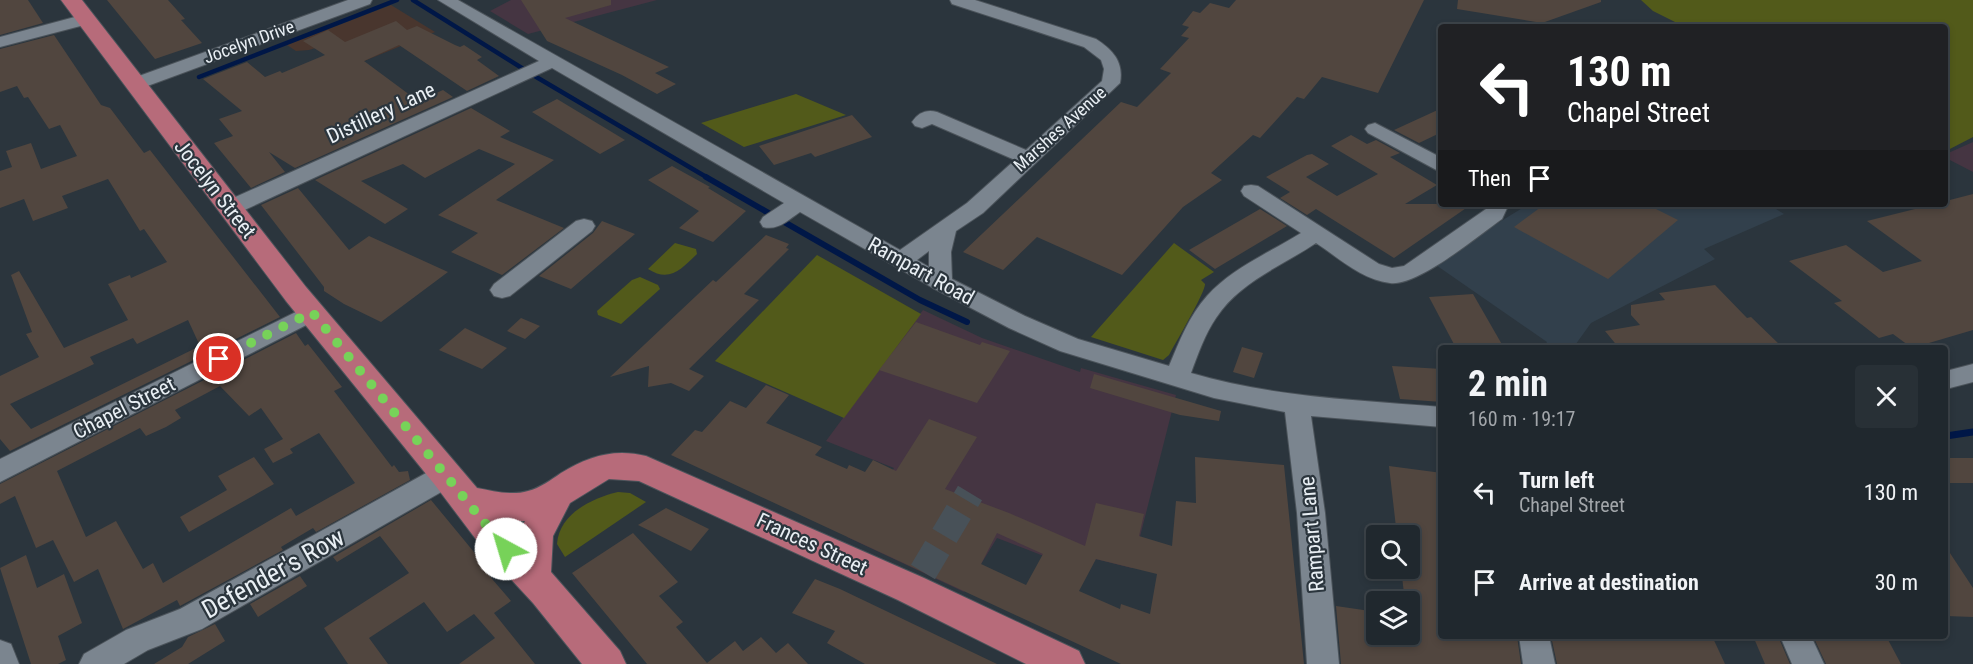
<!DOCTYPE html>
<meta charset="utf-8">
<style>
body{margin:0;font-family:"Roboto Condensed",sans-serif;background:#283036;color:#f1f3f6;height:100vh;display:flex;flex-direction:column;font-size:22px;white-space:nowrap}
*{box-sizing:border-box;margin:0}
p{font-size:20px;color:#a2a6aa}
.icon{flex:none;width:33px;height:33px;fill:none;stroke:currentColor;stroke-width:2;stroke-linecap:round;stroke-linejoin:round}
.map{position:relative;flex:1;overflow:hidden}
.side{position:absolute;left:1438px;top:345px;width:510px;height:294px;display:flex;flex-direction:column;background:#20282e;border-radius:6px;box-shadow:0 3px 9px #0003,0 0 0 2px #3d444a}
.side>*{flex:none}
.banner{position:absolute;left:1438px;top:24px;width:510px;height:183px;border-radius:6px;box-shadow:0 3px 9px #0003,0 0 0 2px #3d444a;background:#202124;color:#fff;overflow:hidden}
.tools{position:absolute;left:1366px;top:525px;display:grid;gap:12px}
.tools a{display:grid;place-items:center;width:54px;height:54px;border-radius:6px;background:#20282e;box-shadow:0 3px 9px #0003,0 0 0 2px #3d444a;font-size:30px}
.pin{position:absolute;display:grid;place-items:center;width:51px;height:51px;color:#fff;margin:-26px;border:3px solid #fff;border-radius:50%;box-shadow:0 2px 6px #0007}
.me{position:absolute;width:66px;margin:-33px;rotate:321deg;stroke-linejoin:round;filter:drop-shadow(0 0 4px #0008)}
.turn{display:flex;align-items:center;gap:21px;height:126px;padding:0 30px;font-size:27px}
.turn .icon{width:78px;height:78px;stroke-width:2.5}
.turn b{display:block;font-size:42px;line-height:51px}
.then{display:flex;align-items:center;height:57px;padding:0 30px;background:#0003;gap:12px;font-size:22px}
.round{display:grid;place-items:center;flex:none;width:63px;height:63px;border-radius:6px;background:#283036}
.headline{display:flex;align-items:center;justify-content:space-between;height:102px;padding:0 30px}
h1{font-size:36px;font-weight:700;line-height:45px}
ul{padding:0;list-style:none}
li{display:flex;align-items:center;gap:18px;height:90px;padding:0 30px}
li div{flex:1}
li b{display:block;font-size:22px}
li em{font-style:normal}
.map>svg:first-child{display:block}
.commercial{fill:#453542}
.built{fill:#32404c}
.education{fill:#49362e}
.green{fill:#525a1a}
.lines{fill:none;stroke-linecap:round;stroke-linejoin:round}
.stream-far2{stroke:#001747;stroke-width:4.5}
.stream-far1{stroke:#001747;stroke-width:6}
.stream{stroke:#001747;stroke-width:7}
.building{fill:#51463f;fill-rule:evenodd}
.minor-tunnel{stroke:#485158;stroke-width:28;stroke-dasharray:28 14;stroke-linecap:butt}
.minor-casing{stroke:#4b535a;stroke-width:2}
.major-casing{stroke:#4b535a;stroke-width:2}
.minor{fill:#7b858f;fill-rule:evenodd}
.major{fill:#b76b7a;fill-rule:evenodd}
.route{stroke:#77d259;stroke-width:10;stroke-dasharray:0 18}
.labels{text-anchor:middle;stroke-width:4.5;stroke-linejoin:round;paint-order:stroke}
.far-street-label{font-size:18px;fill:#e9eff4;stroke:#2b353d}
.street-label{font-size:21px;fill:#e9eff4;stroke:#2b353d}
.near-street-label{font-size:26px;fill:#e9eff4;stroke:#2b353d}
</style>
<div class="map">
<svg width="1973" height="664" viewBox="0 0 1973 664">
<rect width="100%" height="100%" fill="#2b353d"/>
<!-- commercial -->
<g class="commercial">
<polygon points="511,0 657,0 528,34 490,11"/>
<polygon points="1973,142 1973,172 1946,158 1946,154"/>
<polygon points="923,310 982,338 1080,372 1081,368 1176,395 1132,568 1075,554 1067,565 997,538 964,592 847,537 894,468 826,441"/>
</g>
<!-- built -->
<polygon class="built" points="1529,204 1768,204 1784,214 1704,249 1715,259 1591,323 1573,348 1543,348 1547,342 1433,263"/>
<!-- education -->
<polygon class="education" points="391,5 435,32 352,66 325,45 309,50 296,51 287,45"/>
<!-- green -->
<g class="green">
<polygon points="1641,0 1973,0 1973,137 1946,151 1946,27 1685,27 1653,11"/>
<polygon points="796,94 846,115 744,147 701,123"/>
<path d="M675 243 696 249 697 254C681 269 670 283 648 269Z"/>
<path d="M1174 243 1214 272 1201 280 1205 284C1206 291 1175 344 1169 355L1163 360 1091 337Z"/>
<polygon points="817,255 921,314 844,418 715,361"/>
<polygon points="640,277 658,285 660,289 621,324 598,315 597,311 632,280"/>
<path d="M618 492 630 493 646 502 565 557 557 544C559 514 592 498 618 492Z"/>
</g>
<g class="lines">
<!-- stream-far2 -->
<g class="stream-far2">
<polyline points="413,0 538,78 708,178"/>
<polyline points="199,77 397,0"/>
</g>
<!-- stream-far1 -->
<polyline class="stream-far1" points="706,177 920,300 967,322"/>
<!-- stream -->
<polyline class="stream" points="1946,436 1973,432"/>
</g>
<!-- building -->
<g class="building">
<polygon points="0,0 28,0 43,23 0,35"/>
<polygon points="107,0 168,0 185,19 181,20 202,43 155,59"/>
<polygon points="521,0 611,0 611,5 565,18 669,67 655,73 676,84 657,94 622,75 547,41"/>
<polygon points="1236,0 1424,0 1378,93 1322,77 1304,99 1297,97 1260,138 1253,135 1211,173 1222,180 1183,207 1122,275 1037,237 1003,270 963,252 1121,102 1137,107 1171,73 1160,69 1189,38 1181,36 1189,27 1182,25 1193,11 1200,13 1210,3 1229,8"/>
<polygon points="1458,0 1601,0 1601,2 1542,23 1457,9"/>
<polygon points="396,21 407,30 417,26 455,45 460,47 464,45 482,57 477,60 499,76 467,91 399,45 364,61 418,101 443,90 453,97 295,168 269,152 285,172 251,188 214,143 233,136 219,119 242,111 203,79 247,62 265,77 280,71 282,73 325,55 303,41 328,30 345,42"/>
<path d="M54 35 101 105 110 108 144 153 150 150 280 317 10 451 0 439V376L39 357 26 334 32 332 11 275 19 271 64 348 128 320 108 284 130 275 131 278 167 262 144 229 140 231 108 179 62 196 68 208 33 221 24 199 0 208V171L12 167 6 151 31 143 41 169 77 156 60 125 49 129 28 97 24 98 17 86 0 92V49ZM188 320 200 346 31 429 10 404 94 364 90 357 133 338 137 344Z"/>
<polygon points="557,99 625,140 600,154 532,112"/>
<polygon points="471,108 510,131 500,137 554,160 496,200 564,228 502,275 451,252 478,233 438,215 515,164 479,149 425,178 403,164 361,181 408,209 385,224 315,180"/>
<polygon points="1442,108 1442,132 1419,143 1394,130"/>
<polygon points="852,115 872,137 815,157 811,153 774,165 759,146"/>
<polygon points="1351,135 1367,144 1376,140 1400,153 1390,157 1437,185 1405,204 1472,204 1394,258 1316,209 1307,215 1280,198 1290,192 1266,177 1307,155 1312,154 1329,164 1306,177 1337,196 1378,174 1331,146"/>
<polygon points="672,166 710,187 708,188 746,211 713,242 679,228 699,211 648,180"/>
<polygon points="298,188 349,250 369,236 448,272 381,322 344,304 324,291 324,287 261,205"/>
<polygon points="1973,194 1973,330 1912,348 1893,334 1879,338 1834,303 1842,301 1789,261 1846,245 1883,272 1922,261 1867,221 1935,204 1946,204 1946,201"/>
<polygon points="1545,204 1646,204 1678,220 1608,279 1514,227"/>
<polygon points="1260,209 1287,226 1215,269 1189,250"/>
<polygon points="602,221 635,234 571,289 539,276 593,233"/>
<polygon points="766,235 789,244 786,248 789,249 744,294 759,300 689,369 704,376 689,391 671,383 648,387 649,366 610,377 713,280 716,282"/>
<polygon points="1715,285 1747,318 1751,317 1783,348 1666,348 1662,344 1619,348 1605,331 1640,325 1631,315 1631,305 1665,300 1659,293"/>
<polygon points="1473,294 1504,348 1456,348 1429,297"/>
<polygon points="521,318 540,326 525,339 507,331"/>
<polygon points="916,322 980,345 982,342 1010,351 977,403 879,370"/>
<polygon points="465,328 507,348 482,369 439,350"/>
<path d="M296 333 305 346 308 344 342 387 334 391 392 467 394 465 399 472 408 471 410 480 316 532 313 528 281 547 283 550 180 606 177 600 123 629 98 569 74 582 53 540 36 548 15 496 0 504V484ZM220 386 249 416 261 408 283 439 264 449 273 463 293 453 290 449 319 433 355 483 296 516 291 508 163 583 153 563 143 569 116 521 86 537 57 471 140 428 146 436 166 427 181 418 175 410Z"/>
<polygon points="1242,347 1263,353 1254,378 1233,372"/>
<polygon points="1392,366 1442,369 1442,402 1400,399"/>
<polygon points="1094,374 1221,411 1219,421 1180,415 1090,388"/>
<path d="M766 385 789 395 766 423 822 447 815 455 847 469 849 465 865 472 873 460 896 471 929 419 977 437 945 489 1009 513 1085 546 1096 503 1144 514 1139 536 1172 546 1176 501 1196 503 1195 457 1284 465 1304 664H1121L671 455 695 430 702 432 730 401 746 408ZM997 533 1043 554 1026 585 981 564ZM1096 559 1157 574 1150 614 1121 604 1120 609 1079 591Z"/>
<polygon points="254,457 274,484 189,532 180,517 227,490 218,476"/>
<rect x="1946" y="458" width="27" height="25"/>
<polygon points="1389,466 1442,473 1442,636 1517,636 1521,664 1341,664 1336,606 1377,612 1377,634 1410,634 1410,602 1405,602 1401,568 1410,568 1410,536 1397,536"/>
<polygon points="431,500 483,563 480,565 511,601 494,613 535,664 459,664 495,638 474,614 447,632 424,602 369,638 388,664 348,664 324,628 409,573 380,536 337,562 333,557"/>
<polygon points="666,508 709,529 691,551 638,525"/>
<polygon points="633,533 678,582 659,596 683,622 676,627 707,663 735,641 743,651 761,637 776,653 788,643 808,664 647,664 572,573"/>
<polygon points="1946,547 1973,588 1973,617 1946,616"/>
<polygon points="26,555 37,588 64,574 82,623 58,636 66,660 58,664 31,664 0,568"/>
<polygon points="300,576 307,586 258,617 250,604"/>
<polygon points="815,579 840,589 997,664 865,664 827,643 835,631 792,613"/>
<polygon points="215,624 225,641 188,664 154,664 182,647 188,637"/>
<polygon points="1551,636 1712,636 1725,664 1557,664"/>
<polygon points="1753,636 1778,636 1790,664 1765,664"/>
<polygon points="1813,636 1886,636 1901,664 1826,664"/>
</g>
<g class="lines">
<!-- minor-tunnel -->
<polyline class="minor-tunnel" points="923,572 970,493"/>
<defs>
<g id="minor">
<polygon points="348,0 372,0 370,4 142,88 128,88 126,84 128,80"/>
<path d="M438 0H458L900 250 967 203 1015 160 932 124 922 128 915 126 912 122C918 113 926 109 937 112L1026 150 1102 81 1104 69 1101 60 1084 47 952 4 950 0H975L1096 39C1113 50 1124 62 1120 83L983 213 956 231 951 252 952 279 1025 316 1078 339 1169 366C1179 342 1189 316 1207 296 1232 268 1269 253 1301 233L1244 196 1241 191 1244 186 1251 185 1258 186 1379 264 1392 268 1404 266 1486 209 1487 204H1509L1502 219C1478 236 1417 287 1390 283 1362 280 1339 258 1316 243 1282 266 1239 282 1216 318 1205 334 1198 354 1191 373 1272 397 1357 400 1442 407V427L1311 416 1325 513 1339 664H1307L1297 513 1285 412 1214 398 1060 351 1009 328 933 288 800 212C788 220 778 231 763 227L760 222 763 217 784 203 552 68 238 213 230 215 222 213 219 208 222 203 539 61ZM929 251V267L917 260Z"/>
<polygon points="86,14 92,15 95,19 92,23 0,47 0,37"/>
<polygon points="1375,123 1442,158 1442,173 1368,133 1365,129 1368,125"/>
<polygon points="584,219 592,221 595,226 592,231 510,296 502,298 494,296 490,290 494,284 576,221"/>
<polygon points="312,304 320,306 324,312 320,318 0,482 0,459"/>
<polygon points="1973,364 1973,382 1946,389 1946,371"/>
<polygon points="447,464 457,467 461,475 457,483 202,629 148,650 124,664 79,664 84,654 126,630 180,609 437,467"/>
<polygon points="1519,636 1549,636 1555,664 1523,664"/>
<polygon points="1780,636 1811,636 1824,664 1792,664"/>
<polygon points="0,640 11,644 19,664 0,664"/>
</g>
<path id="major" d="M61 0H82L306 287 477 488C494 491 511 496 528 491 540 488 551 480 561 473 588 456 615 448 646 456L924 578 1079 651 1085 664H1026L898 600 639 481 609 479 570 503 553 536 551 572 620 651 626 664H582L533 603 484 550 435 485 286 301ZM504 521H525L517 536Z"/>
</defs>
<!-- minor casing -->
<use href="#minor" class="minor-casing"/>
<!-- major casing -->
<use href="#major" class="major-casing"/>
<!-- minor -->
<use href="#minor" class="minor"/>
<!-- major -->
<use href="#major" class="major"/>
</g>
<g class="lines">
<!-- route -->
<polyline class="route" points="219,359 312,312 506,549"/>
</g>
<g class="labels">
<!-- far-street labels -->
<g class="far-street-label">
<text transform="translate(249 42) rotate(-20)" y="6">Jocelyn Drive</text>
<text transform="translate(1060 129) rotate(-42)" y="6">Marshes Avenue</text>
</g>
<!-- street labels -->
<g class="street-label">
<text transform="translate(381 113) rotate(-25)" y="7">Distillery Lane</text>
<text transform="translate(215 189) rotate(52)" y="7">Jocelyn Street</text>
<text transform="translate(921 271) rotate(29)" y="7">Rampart Road</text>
<text transform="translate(124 408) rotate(-27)" y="7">Chapel Street</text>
<text transform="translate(1312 534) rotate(-95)" y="7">Rampart Lane</text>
<text transform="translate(812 544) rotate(25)" y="7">Frances Street</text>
</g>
<!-- near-street labels -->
<g class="near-street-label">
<text transform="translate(273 573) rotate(-29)" y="9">Defender's Row</text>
</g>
</g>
</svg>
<div class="tools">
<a><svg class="icon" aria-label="search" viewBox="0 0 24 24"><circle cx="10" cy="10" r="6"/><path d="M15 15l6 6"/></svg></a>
<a><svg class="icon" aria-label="layers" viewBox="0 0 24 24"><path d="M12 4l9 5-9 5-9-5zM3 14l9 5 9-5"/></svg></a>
</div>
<div class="pin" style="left:219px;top:359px;background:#d93025"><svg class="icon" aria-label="arrive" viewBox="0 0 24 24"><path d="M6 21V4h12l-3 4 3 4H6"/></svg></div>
<svg class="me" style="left:506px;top:549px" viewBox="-20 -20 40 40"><circle r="19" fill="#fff"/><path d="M0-13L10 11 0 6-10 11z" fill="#77d259"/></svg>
<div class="banner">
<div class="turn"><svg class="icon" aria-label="left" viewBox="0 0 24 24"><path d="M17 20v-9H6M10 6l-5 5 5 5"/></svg><div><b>130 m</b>Chapel Street</div></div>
<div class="then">Then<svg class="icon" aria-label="arrive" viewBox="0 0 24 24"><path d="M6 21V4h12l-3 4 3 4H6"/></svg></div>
</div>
<section class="side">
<div class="headline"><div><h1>2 min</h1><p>160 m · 19:17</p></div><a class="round"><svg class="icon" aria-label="close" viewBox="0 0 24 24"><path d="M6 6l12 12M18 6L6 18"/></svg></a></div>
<ul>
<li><svg class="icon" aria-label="left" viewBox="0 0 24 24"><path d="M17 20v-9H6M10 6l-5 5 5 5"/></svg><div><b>Turn left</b><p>Chapel Street</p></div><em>130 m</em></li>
<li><svg class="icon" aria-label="arrive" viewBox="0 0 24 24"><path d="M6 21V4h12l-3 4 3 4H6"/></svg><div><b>Arrive at destination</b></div><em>30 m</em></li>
</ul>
</section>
</div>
